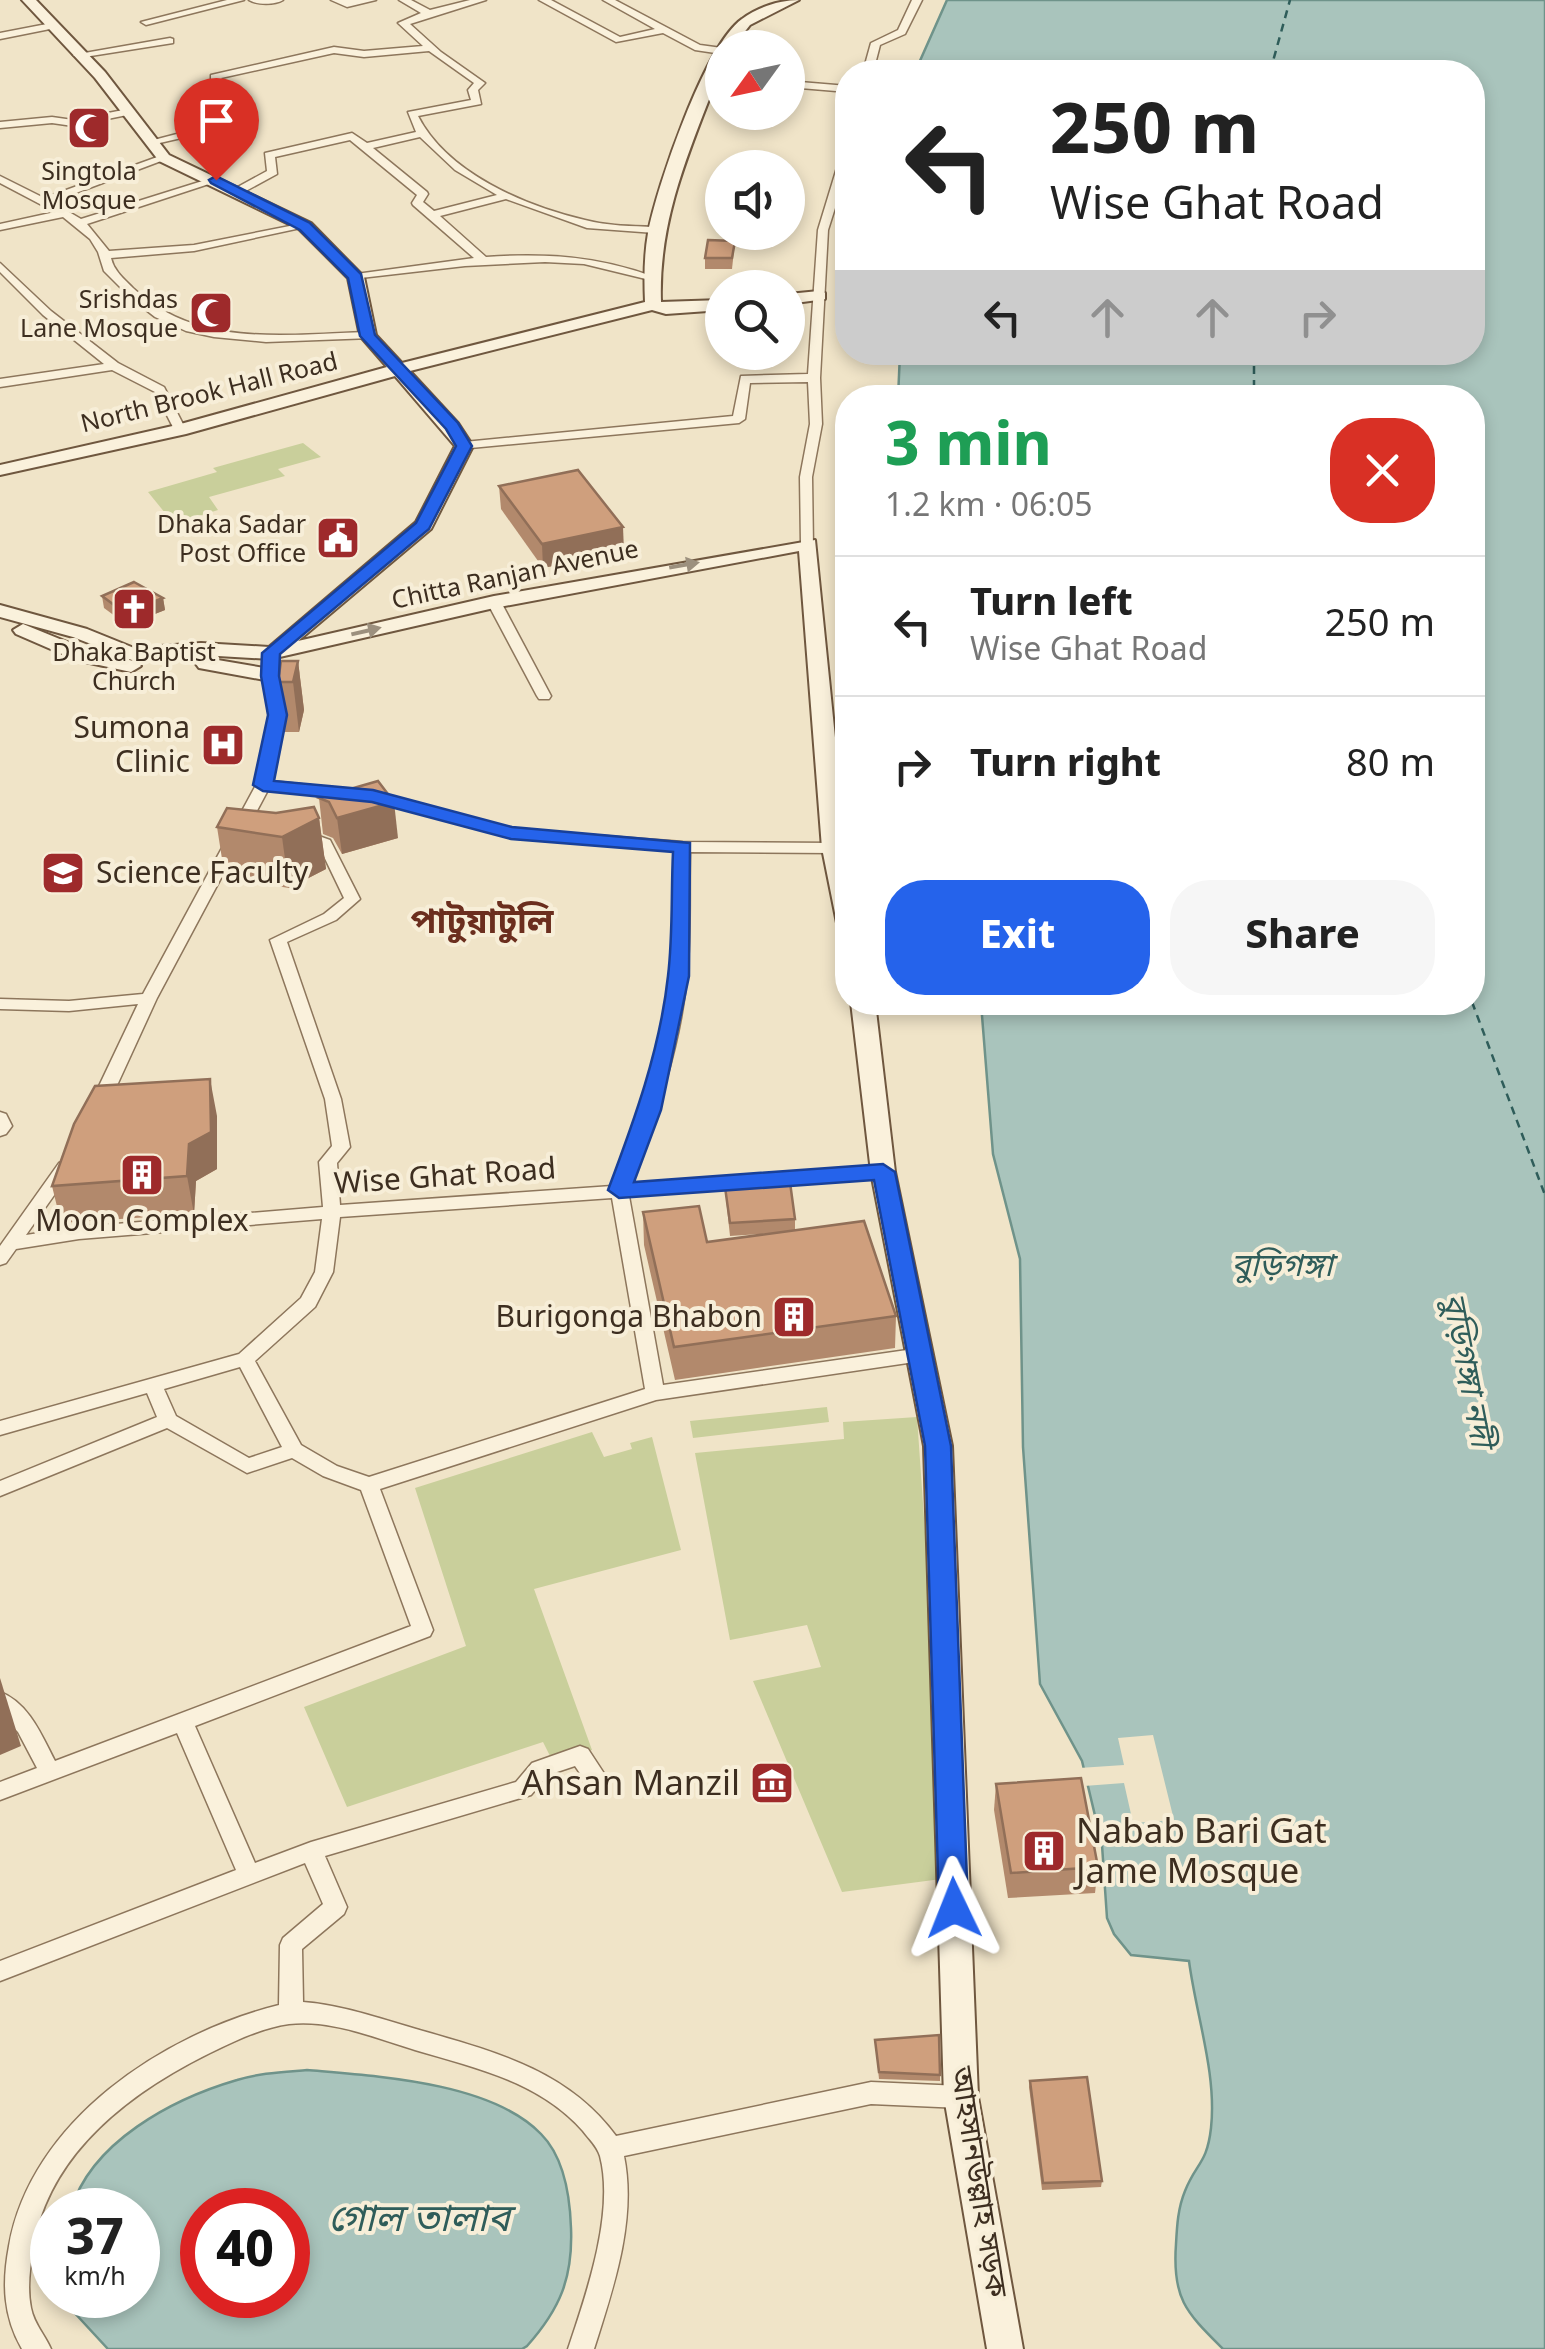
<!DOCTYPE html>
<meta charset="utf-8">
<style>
body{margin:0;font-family:Georgia,"Noto Sans Bengali",serif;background:#f6f6f6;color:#222;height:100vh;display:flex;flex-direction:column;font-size:38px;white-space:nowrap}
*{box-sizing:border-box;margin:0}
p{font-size:32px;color:#767676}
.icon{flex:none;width:55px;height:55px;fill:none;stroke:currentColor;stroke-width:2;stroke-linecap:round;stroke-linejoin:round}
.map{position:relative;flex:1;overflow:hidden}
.panel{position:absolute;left:835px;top:385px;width:650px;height:630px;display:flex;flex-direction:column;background:#fff;border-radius:40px;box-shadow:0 5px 15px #0003}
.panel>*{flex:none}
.banner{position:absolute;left:835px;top:60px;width:650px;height:305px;border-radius:40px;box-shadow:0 5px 15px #0003;background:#fff;color:#222;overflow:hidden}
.needle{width:65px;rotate:237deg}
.controls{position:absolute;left:705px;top:30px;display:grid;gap:20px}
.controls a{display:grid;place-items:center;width:100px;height:100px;border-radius:50%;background:#fff;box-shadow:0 5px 15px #0003;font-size:50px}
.speed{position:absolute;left:30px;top:2188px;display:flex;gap:20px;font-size:50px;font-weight:700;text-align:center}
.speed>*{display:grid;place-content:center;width:130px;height:130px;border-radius:50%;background:#fff;box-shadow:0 5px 15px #0003;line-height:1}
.speed small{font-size:25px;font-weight:400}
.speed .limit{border:15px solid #d22;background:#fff;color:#111}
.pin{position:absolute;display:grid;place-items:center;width:85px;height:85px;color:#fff;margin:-102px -42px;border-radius:50% 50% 50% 0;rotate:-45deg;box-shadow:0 0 10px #0007}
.pin .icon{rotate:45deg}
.me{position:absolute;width:110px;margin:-55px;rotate:358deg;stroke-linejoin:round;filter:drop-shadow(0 0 8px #0008)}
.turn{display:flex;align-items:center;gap:35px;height:210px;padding:0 50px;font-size:45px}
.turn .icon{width:130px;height:130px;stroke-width:2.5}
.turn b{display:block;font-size:70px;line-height:85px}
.lanes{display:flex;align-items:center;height:95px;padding:0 50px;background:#0003;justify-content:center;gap:50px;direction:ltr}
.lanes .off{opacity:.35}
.round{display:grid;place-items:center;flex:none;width:105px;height:105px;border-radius:40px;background:#f6f6f6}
.summary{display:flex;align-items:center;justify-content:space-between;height:170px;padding:0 50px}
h1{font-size:60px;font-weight:700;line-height:75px;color:#1e9e55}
.button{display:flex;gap:20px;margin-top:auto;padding:20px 50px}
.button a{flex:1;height:115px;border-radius:40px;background:#2563eb;color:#fff;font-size:40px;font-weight:700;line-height:115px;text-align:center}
.button a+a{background:#f6f6f6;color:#222}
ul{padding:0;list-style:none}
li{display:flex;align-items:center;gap:30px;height:140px;padding:0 50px;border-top:2px solid #e0e0e0}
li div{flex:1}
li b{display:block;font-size:38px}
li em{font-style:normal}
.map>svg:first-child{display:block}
.green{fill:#c9cf9b}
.water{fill:#a9c4bc;stroke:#6f938a;stroke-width:2.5;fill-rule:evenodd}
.pier{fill:#f0e4c8}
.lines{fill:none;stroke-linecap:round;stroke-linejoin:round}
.ferry{stroke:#2f5d5a;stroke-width:2.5;stroke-dasharray:8 6;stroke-linecap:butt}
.street-casing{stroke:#8d765c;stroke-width:3}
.secondary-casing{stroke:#6f573f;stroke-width:4}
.street{fill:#faf1dc;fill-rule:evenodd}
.secondary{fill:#faf1dc;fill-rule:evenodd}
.wall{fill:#b2896c}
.shaded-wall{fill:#916f58}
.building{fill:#cf9f7d;stroke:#916f58;stroke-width:2.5}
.oneway{fill:#9c907e}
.route{fill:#2563eb;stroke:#184099;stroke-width:2.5}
.labels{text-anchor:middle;stroke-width:8;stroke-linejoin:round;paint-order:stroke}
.far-poi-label{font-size:25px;fill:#3d2e20;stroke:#f7eed8}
.far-street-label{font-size:25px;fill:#3d2e20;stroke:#f7eed8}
.poi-label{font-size:30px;fill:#3d2e20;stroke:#f7eed8;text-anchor:end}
.street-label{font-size:30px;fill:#3d2e20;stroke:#f7eed8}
.water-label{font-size:32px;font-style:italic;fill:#2f5d5a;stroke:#f7eed8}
.quarter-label{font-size:35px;font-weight:bold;fill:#6b2e1e;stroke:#f7eed8}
.near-poi-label{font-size:35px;fill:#3d2e20;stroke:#f7eed8;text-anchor:end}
.near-water-label{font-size:38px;font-style:italic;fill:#2f5d5a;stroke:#f7eed8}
</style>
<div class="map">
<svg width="1545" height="2349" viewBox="0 0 1545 2349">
<rect width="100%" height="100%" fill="#f0e4c8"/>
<!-- green -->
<g class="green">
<polygon points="303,443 321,457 278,469 285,476 209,497 218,510 174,524 148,492 217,472 213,468"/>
<polygon points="827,1407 829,1422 693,1438 690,1421"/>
<polygon points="917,1417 949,1878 842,1892 753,1681 821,1667 807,1625 730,1640 695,1453 844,1439 843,1422"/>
<polygon points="592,1432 604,1457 632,1449 630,1443 652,1437 681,1550 534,1589 592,1750 553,1762 543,1742 347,1807 304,1707 466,1646 415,1488"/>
</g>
<!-- water -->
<g class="water">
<path d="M947 0H1545V2349H1223C1186 2312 1172 2299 1176 2244 1177 2225 1178 2208 1185 2191 1196 2163 1207 2164 1211 2128 1217 2074 1196 2015 1189 1961L1131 1955 1114 1934 1107 1918 1102 1845 1082 1761 1040 1684 1023 1447 1020 1259 993 1154 981 1003 1472 1002V398H898L900 353 1472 352V72H915Z"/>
<path d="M307 2070C376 2076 491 2082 541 2134 564 2157 570 2197 571 2228 573 2278 560 2309 527 2346L522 2349H108L71 2309 68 2295H138V2210H71C91 2142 172 2099 237 2080 259 2073 284 2072 307 2070ZM202 2210H288V2295H202Z"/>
</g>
<!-- pier -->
<polygon class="pier" points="1153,1735 1174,1820 1133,1823 1124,1783 1084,1786 1079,1768 1124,1765 1118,1738"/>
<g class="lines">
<!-- ferry -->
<g class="ferry">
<polyline points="1270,72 1290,0"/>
<polyline points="1254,352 1254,398"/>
<polyline points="1472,1002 1545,1195"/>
</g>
<defs>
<g id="street">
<polygon points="227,0 244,0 146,25 141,22"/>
<path d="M249 0H283C275 5 257 5 249 0Z"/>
<polygon points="331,0 376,0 347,7"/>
<path d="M399 0H411L430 10 470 0H486L410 24 441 52 485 83 478 90 481 104 418 116C447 173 525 206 585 220 608 226 632 226 655 227L660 230 655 233 587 228 506 199 440 216 486 257C545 253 599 256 654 277V281L584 264 545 262 465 266 352 279 350 277 356 274 474 258 413 205 412 203 417 195 350 140 275 157 277 174 242 193H234V189L267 171 265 153 352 133 367 143 416 132 408 112 471 100 468 90 474 83 429 51 364 57 334 53 221 78 250 108 249 116 203 133 151 145 146 142 196 129 240 112 211 79V75L334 47 364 51 423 46 398 23 421 13ZM420 137 455 170 497 195 434 211 423 202 428 194 427 192 373 148Z"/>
<polygon points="539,0 551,0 620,37 655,29 603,0 615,0 700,45 722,48 722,54 695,50 663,33 616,42"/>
<polygon points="912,0 922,0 905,34 880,45 873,72 863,72 871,43 898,30"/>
<polygon points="52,23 57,26 55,28 0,39 0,33"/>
<polygon points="170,38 173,39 173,43 78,58 73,55"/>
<polygon points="788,81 848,86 848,92 788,87"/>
<polygon points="128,109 132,110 132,114 73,126 52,123 0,128 0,122 52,117 73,120"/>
<polygon points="848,145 848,167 828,230 820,378 822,424 812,477 813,547 808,548 801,544 800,477 810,424 808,382 750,383 745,419 739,423 460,449 460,443 464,442 733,416 741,376 808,374 818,230 843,148"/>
<path d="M160 156 169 158 52 202 81 219 212 178 221 180 87 224 109 251 194 245 305 223 310 226 194 251 111 258C114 271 124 279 133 288 197 349 287 334 368 332L374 336 372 338 266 342 214 337 186 331 155 317 132 299 104 271 98 252 90 239 63 217 0 230V224L55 212 0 183V176L44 198Z"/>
<polygon points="0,263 51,311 118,363 164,387 186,430 184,433 176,433 155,392 112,370 0,387 0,379 104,364 43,315 0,272"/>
<polygon points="494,598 501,602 551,696 549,699 539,699 537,696 487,602"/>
<path d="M271 649 278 653 277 675 285 715 271 781 373 792 512 829 683 842 833 843 841 848 833 853 690 852C689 893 691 935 687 976 680 1048 656 1117 630 1184L883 1166 892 1172 883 1178 629 1196 663 1385 921 1348 928 1350 930 1355 928 1360 656 1400 380 1489 433 1630 430 1636 195 1726 255 1863 311 1842 516 1782 532 1763 580 1746 588 1749 607 1778 604 1784C588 1790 583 1777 575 1766L548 1775 531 1795 325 1856 347 1907 344 1914 302 1949 303 2002C342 2005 378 2018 416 2029 492 2051 567 2069 616 2136L871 2082 961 2086 969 2089 973 2097 969 2105 961 2108 871 2104 624 2156C637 2220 613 2289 594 2349H568C586 2295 615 2213 600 2156 597 2146 589 2139 583 2131 539 2081 475 2068 415 2050 375 2038 331 2019 289 2024 261 2028 235 2041 210 2053 129 2093 49 2153 33 2248 30 2268 27 2288 31 2308 34 2324 45 2335 51 2349H22C3 2316 2 2283 9 2246 31 2121 163 2034 279 2005L280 1945 283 1938 323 1904 305 1863 0 1981V1961L236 1870 177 1733 0 1800V1782L37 1768 18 1732 0 1714V1692C29 1703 42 1736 55 1761L411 1626 361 1490 323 1476 292 1458 247 1473 167 1428 0 1496V1481L157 1417 147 1393 0 1435V1421L239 1354 301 1298 315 1272 322 1219 79 1239 16 1249 6 1263 0 1265V1246L59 1163 65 1161 74 1167 26 1235 79 1227 323 1207 319 1162 332 1146 325 1099 270 940 324 914 344 898 319 846 297 838 294 835 297 832 302 830 330 840 360 899 336 920 287 942 341 1099 350 1147 337 1163 340 1205 612 1186C638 1118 663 1049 671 976 675 935 674 892 675 851L511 838 372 800 268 790 157 998 108 1105 105 1109H93L90 1105 138 1004 69 1011 0 1009V999L69 1001 143 994 256 785 271 715 263 675 264 653ZM612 1198 645 1389 369 1477 337 1466 301 1445 255 1361 315 1307 333 1272 340 1217ZM240 1367 282 1447 249 1458 176 1416 164 1389Z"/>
<polygon points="0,1112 6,1114 12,1126 6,1134 0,1136"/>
</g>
<g id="secondary">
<path d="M22 0H36L105 72 169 155 311 223 364 277 376 335 402 363 645 302C644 279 644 256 648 233 657 186 705 45 742 19 758 7 780 0 799 0L750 25 732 48H722V66C692 145 658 216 661 302L722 300V310L666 314 652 310 410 371 458 423 473 446 431 529 298 641 494 596 815 540 848 866V930L837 923 822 848 799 551 494 608 271 659 201 655 132 660 73 637 0 617V605L87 629 134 648 201 643 269 647 416 522 455 446 395 376 186 434 0 475V465L177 425 387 367 360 336 348 278 299 229 159 161 95 78Z"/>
<polygon points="819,291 825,293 825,299 788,304 788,294"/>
<polygon points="23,624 89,651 138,662 141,666 131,672 76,660 16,634 13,630"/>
<polygon points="206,658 270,669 280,675 270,681 199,668 196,664"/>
<polygon points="851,1002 875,1002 895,1172 952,1446 978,2097 1023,2349 987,2349 944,2097 924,1446 871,1172"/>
</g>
</defs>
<!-- street casing -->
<use href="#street" class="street-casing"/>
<!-- secondary casing -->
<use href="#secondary" class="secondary-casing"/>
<!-- street -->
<use href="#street" class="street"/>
<!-- secondary -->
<use href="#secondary" class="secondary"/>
</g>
<!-- wall -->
<g class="wall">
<polygon points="735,241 732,269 705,269 705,258"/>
<polygon points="499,486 624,551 543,568 501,509"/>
<polygon points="102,596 163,598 165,610 127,625 104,608"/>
<polygon points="298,661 304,710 299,732 285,732 278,682"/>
<polygon points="319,798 398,838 342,854 333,838 323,834"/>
<polygon points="319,818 326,869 289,888 225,878 217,827"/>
<polygon points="217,1116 217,1169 196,1181 194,1214 61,1223 52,1186"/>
<polygon points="724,1180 795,1219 795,1230 896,1316 895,1348 675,1380 644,1245 643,1212 707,1242 777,1233 730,1236"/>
<polygon points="996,1784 1098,1867 1095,1893 1008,1898 994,1810"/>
<polygon points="875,2040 940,2075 940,2081 879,2079"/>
<polygon points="1030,2081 1102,2181 1101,2187 1042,2190 1029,2087"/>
</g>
<!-- shaded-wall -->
<g class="shaded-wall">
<polygon points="623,527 624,551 543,568 542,544"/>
<polygon points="163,598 165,610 127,625 125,613"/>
<polygon points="298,661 304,710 299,732 293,682"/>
<polygon points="394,802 398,838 342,854 337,818"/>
<polygon points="319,818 326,869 289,888 282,837"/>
<polygon points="210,1079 217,1116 217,1169 196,1181 194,1214 187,1176 189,1144"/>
<polygon points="0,1678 21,1746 0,1755"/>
</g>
<!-- building -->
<g class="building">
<polygon points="708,240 735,241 732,258 705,258"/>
<polygon points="578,470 623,527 542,544 499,486"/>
<polygon points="134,582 163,598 125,613 102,596"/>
<polygon points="281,661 298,661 293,682 278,682"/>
<polygon points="378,781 394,802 337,818 329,802 319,798"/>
<polygon points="314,807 319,818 282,837 217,827 227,808 276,813"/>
<polygon points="210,1079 211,1132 189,1144 187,1176 52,1186 74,1124 95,1086"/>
<polygon points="789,1175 795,1219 730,1223 724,1180"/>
<polygon points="699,1206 707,1242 864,1221 896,1316 674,1347 643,1212"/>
<polygon points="1081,1778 1098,1867 1011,1873 996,1784"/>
<polygon points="939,2035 940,2075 879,2072 875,2040"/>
<polygon points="1087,2077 1102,2181 1043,2183 1030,2081"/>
</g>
<!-- one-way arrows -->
<defs><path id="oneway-solid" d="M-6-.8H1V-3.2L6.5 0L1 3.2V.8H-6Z" transform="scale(2.5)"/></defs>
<g class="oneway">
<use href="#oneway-solid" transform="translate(684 565) rotate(-10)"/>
<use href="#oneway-solid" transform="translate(366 631) rotate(-13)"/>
</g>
<!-- route -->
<path class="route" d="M216 176 310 223 361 274 375 335 458 423 472 446 429 529 280 654 279 676 287 715 274 781 373 790 512 827 690 843 689 976 661 1110 634 1182 883 1164 895 1172 951 1446 968 1908 964 1916 954 1920 943 1916 939 1908 925 1446 874 1180 619 1198 608 1190C634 1121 660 1050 668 976 673 935 671 893 673 852L511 839 372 802 263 791 253 785 268 715 261 676 262 653 416 523 456 446 446 429 360 336 348 278 300 230 211 183 209 180Z"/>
<!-- icons -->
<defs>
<symbol id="mosque-square" viewBox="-11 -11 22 22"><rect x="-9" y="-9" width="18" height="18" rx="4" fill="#9e2a2b" stroke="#f7eed8"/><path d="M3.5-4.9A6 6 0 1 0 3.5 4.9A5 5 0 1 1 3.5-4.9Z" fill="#fff"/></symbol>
<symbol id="civic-square" viewBox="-11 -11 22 22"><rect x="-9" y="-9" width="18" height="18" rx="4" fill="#9e2a2b" stroke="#f7eed8"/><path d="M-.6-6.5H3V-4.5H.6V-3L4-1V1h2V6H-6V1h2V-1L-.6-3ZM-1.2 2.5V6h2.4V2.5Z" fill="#fff"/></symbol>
<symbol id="church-square" viewBox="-11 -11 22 22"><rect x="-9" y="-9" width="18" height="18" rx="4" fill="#9e2a2b" stroke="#f7eed8"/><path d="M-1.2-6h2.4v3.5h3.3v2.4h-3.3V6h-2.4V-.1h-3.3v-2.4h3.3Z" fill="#fff"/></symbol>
<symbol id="hospital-square" viewBox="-11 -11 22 22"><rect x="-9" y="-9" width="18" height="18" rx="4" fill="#9e2a2b" stroke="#f7eed8"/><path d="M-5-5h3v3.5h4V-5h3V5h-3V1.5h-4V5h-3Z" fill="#fff"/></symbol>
<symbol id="university-square" viewBox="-11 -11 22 22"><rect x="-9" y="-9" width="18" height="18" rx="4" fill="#9e2a2b" stroke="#f7eed8"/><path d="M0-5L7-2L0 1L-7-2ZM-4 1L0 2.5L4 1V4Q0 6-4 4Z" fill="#fff"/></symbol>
<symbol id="building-square" viewBox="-11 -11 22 22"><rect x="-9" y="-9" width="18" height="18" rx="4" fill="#9e2a2b" stroke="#f7eed8"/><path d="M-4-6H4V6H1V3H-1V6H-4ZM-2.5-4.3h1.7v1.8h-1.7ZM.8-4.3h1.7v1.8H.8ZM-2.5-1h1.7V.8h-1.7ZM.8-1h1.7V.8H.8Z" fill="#fff"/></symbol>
<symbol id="museum-square" viewBox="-11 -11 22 22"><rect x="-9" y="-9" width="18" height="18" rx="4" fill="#9e2a2b" stroke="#f7eed8"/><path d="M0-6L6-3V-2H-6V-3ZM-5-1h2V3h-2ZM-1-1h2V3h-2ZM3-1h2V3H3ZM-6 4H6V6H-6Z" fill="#fff"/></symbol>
</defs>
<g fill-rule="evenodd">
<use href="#mosque-square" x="64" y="103" width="50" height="50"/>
<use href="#mosque-square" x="186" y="288" width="50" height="50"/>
<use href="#civic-square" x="313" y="513" width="50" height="50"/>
<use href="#church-square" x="109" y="584" width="50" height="50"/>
<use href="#hospital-square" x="198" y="720" width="50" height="50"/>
<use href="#university-square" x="38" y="848" width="50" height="50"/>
<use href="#building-square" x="117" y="1150" width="50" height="50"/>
<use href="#building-square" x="769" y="1292" width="50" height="50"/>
<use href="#museum-square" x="747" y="1758" width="50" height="50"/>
<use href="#building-square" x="1019" y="1826" width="50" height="50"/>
</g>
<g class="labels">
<!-- far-poi labels -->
<g class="far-poi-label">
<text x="89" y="180">Singtola<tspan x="89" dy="29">Mosque</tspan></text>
<text x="178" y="308" text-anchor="end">Srishdas<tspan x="178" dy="29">Lane Mosque</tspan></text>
<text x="306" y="533" text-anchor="end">Dhaka Sadar<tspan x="306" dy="29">Post Office</tspan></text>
<text x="134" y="661">Dhaka Baptist<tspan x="134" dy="29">Church</tspan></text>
</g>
<!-- far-street labels -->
<g class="far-street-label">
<text transform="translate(209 392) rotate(-14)" y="9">North Brook Hall Road</text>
<text transform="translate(515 574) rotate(-12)" y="9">Chitta Ranjan Avenue</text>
</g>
<!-- poi labels -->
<g class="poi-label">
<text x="190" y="738">Sumona<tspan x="190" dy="34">Clinic</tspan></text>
<text x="96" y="883" text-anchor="start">Science Faculty</text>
<text x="142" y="1231" text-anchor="middle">Moon Complex</text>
<text x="762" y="1327">Burigonga Bhabon</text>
</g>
<!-- street labels -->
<g class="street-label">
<text transform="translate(445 1176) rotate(-4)" y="10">Wise Ghat Road</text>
<text transform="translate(979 2182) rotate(81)" y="10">আহসানউল্লাহ সড়ক</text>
</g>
<!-- water labels -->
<g class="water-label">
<text x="1282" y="1276">বুড়িগঙ্গা</text>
<text transform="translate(1468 1370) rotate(79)" y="11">বুড়িগঙ্গা নদী</text>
</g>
<!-- quarter labels -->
<g class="quarter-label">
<text x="482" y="933">পাটুয়াটুলি</text>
</g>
<!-- near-poi labels -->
<g class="near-poi-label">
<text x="740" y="1795">Ahsan Manzil</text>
<text x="1076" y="1843" text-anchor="start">Nabab Bari Gat<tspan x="1076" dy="40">Jame Mosque</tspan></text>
</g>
<!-- near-water labels -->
<g class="near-water-label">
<text x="419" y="2231">গোল তালাব</text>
</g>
</g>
</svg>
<div class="controls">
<a><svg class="needle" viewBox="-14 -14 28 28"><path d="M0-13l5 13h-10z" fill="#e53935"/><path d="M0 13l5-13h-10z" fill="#767676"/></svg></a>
<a><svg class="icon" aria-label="sound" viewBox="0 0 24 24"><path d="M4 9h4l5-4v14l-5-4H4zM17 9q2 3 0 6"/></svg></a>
<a><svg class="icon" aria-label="search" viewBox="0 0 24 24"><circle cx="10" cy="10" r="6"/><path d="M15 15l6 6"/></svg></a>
</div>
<div class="speed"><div>37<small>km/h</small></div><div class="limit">40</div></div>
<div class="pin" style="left:216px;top:180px;background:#d93025"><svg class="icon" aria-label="arrive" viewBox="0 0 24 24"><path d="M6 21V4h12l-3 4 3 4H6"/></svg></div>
<svg class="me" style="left:954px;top:1908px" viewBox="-20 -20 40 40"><path d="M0-17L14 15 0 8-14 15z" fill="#2563eb" stroke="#fff" stroke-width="4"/></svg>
<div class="banner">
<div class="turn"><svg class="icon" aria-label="left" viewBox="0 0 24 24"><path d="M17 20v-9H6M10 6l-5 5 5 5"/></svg><div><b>250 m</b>Wise Ghat Road</div></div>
<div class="lanes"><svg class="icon" aria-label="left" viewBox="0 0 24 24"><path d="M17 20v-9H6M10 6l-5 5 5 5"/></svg><svg class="icon off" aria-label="ahead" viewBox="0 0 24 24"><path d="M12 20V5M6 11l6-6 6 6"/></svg><svg class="icon off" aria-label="ahead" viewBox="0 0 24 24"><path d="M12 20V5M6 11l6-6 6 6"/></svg><svg class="icon off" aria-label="right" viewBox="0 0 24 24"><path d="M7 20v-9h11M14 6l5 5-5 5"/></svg></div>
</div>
<section class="panel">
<div class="summary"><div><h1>3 min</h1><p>1.2 km · 06:05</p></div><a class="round" style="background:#d93025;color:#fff"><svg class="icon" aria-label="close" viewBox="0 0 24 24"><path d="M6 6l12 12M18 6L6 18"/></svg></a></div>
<ul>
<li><svg class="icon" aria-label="left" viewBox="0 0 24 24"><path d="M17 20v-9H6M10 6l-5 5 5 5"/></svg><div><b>Turn left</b><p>Wise Ghat Road</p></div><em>250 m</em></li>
<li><svg class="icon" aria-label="right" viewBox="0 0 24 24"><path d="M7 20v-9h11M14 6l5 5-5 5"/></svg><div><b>Turn right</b></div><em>80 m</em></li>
</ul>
<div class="button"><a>Exit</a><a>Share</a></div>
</section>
</div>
